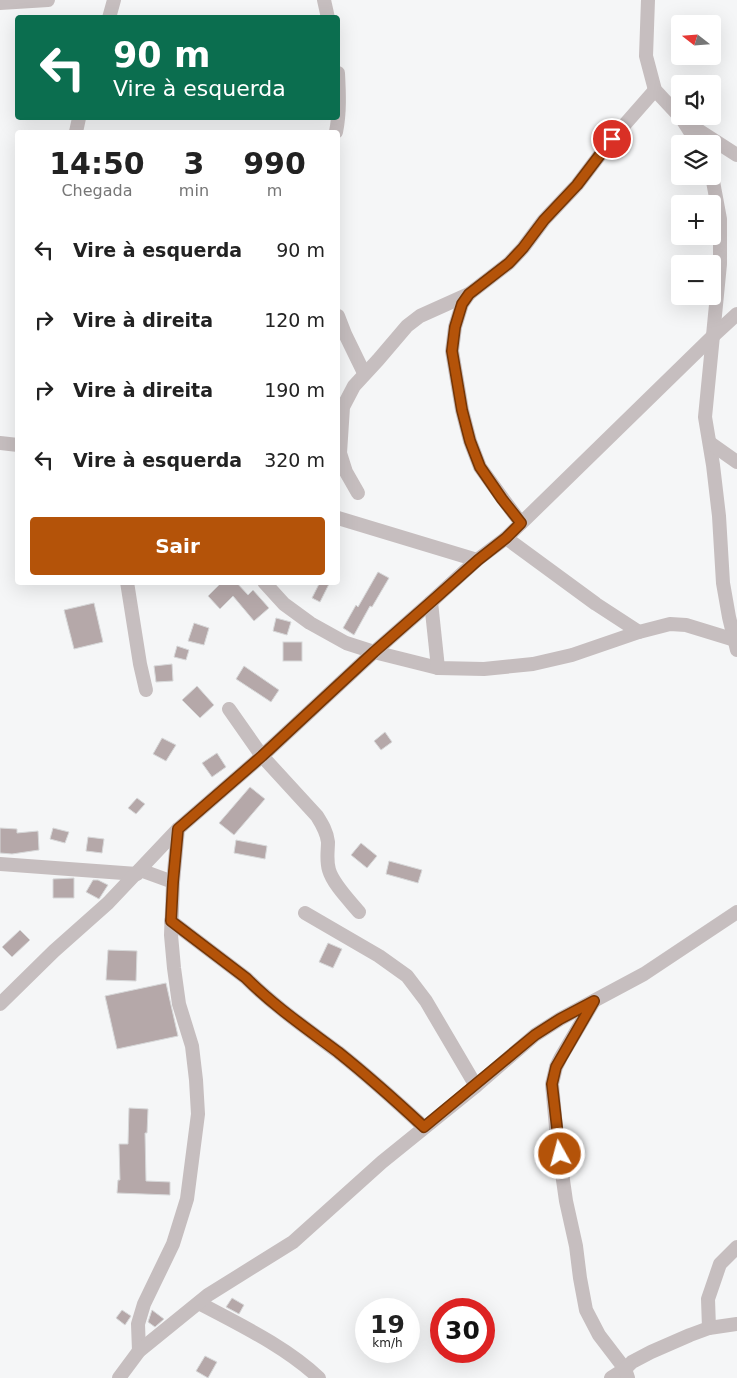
<!DOCTYPE html>
<html lang="pt">
<meta charset="utf-8">
<style>
body{margin:0;font-family:"DejaVu Sans",sans-serif;background:#f6f6f6;color:#222;height:100vh;display:flex;flex-direction:column;font-size:19px;white-space:nowrap}
*{box-sizing:border-box;margin:0}
p{font-size:16px;color:#767676}
.icon{flex:none;width:28px;height:28px;fill:none;stroke:currentColor;stroke-width:2;stroke-linecap:round;stroke-linejoin:round}
.map{position:relative;flex:1;overflow:hidden}
.drawer{position:absolute;left:15px;top:130px;width:325px;height:455px;display:flex;flex-direction:column;background:#fff;border-radius:5px;box-shadow:0 5px 20px #0002}
.drawer>*{flex:none}
.guide{position:absolute;left:15px;top:15px;width:325px;height:105px;border-radius:5px;box-shadow:0 5px 20px #0002;background:#0b6e4f;color:#fff;overflow:hidden}
.needle{width:32px;rotate:287deg}
.buttons{position:absolute;left:671px;top:15px;display:grid;gap:10px}
.buttons a{display:grid;place-items:center;width:50px;height:50px;border-radius:5px;background:#fff;box-shadow:0 5px 20px #0002;font-size:25px}
.speed{position:absolute;left:355px;top:1298px;display:flex;gap:10px;font-size:25px;font-weight:700;text-align:center}
.speed>*{display:grid;place-content:center;width:65px;height:65px;border-radius:50%;background:#fff;box-shadow:0 5px 20px #0002;line-height:1}
.speed small{font-size:12px;font-weight:400}
.speed .limit{border:8px solid #d22;background:#fff;color:#111}
.pin{position:absolute;display:grid;place-items:center;width:42px;height:42px;color:#fff;margin:-21px;border:2px solid #fff;border-radius:50%;box-shadow:0 1px 5px #0007}
.me{position:absolute;width:55px;margin:-28px;rotate:353deg;stroke-linejoin:round;filter:drop-shadow(0 0 4px #0008)}
.turn{display:flex;align-items:center;gap:18px;height:105px;padding:0 15px;font-size:22px}
.turn .icon{width:65px;height:65px;stroke-width:2.5}
.turn b{display:block;font-size:35px;line-height:42px}
.eta{display:flex;justify-content:space-evenly;align-items:center;height:85px;text-align:center}
.eta b{font-size:30px;font-weight:700;line-height:35px}
.primary-button{display:flex;gap:10px;margin-top:auto;padding:10px 15px}
.primary-button a{flex:1;height:58px;border-radius:5px;background:#b45309;color:#fff;font-size:20px;font-weight:700;line-height:58px;text-align:center}
ul{padding:0;list-style:none}
li{display:flex;align-items:center;gap:15px;height:70px;padding:0 15px}
li div{flex:1}
li b{display:block;font-size:19px}
li em{font-style:normal}
.map>svg:first-child{display:block}
.building{fill:#b5a8a9;stroke:#d7d8d9}
.lines{fill:none;stroke-linecap:round;stroke-linejoin:round}
.minor{stroke:#c6bebf;stroke-width:14}
.route-casing{stroke:#753606;stroke-width:12}
.route{stroke:#b45309;stroke-width:9}
</style>
<div class="map">
<svg width="737" height="1378" viewBox="0 0 737 1378">
<rect width="100%" height="100%" fill="#f5f6f7"/>
<!-- building -->
<g class="building">
<polygon points="378,572 389,578 372,607 370,606 354,635 343,628 356,605 358,607"/>
<polygon points="222,582 236,582 248,595 253,590 269,608 254,621 233,596 220,609 208,596"/>
<polygon points="320,582 330,582 320,602 312,598"/>
<polygon points="94,603 103,642 74,649 64,610"/>
<polygon points="276,618 291,622 287,635 273,631"/>
<polygon points="194,623 209,628 204,645 188,641"/>
<rect x="283" y="642" width="19" height="19"/>
<polygon points="177,646 189,650 186,660 174,657"/>
<polygon points="172,664 173,681 156,682 154,666"/>
<polygon points="244,666 279,690 271,702 236,679"/>
<polygon points="197,686 214,705 200,718 182,700"/>
<polygon points="385,732 392,742 381,750 374,741"/>
<polygon points="162,738 176,745 166,761 153,754"/>
<polygon points="217,753 226,767 212,777 202,763"/>
<polygon points="250,787 265,799 234,835 219,823"/>
<polygon points="137,798 145,804 136,814 128,808"/>
<polygon points="0,828 17,829 17,833 38,831 39,850 12,854 0,853"/>
<polygon points="53,828 69,832 65,843 50,839"/>
<polygon points="88,837 104,839 102,853 86,851"/>
<polygon points="236,840 267,846 265,859 234,853"/>
<polygon points="361,843 377,856 367,868 351,855"/>
<polygon points="389,861 422,870 418,883 386,874"/>
<polygon points="74,878 74,898 53,898 53,879"/>
<polygon points="93,880 98,880 108,885 99,899 86,892"/>
<polygon points="20,930 30,940 12,957 2,947"/>
<polygon points="328,943 342,949 333,968 319,962"/>
<polygon points="108,950 137,951 136,981 106,980"/>
<polygon points="166,983 178,1036 117,1049 105,996"/>
<polygon points="129,1108 148,1109 147,1133 145,1133 146,1181 170,1182 170,1195 117,1193 118,1180 120,1180 119,1144 128,1144"/>
<polygon points="232,1298 244,1305 239,1314 226,1307"/>
<polygon points="122,1310 131,1316 125,1325 116,1318"/>
<polygon points="152,1310 164,1319 155,1327 148,1322"/>
<polygon points="205,1356 217,1362 208,1378 196,1371"/>
</g>
<g class="lines">
<!-- minor -->
<g class="minor">
<polyline points="324,0 328,18"/>
<polyline points="648,0 646,56 655,90 682,119 698,144"/>
<polyline points="0,3 48,0"/>
<polyline points="109,18 114,0"/>
<polyline points="687,123 737,155"/>
<polyline points="76,132 79,118"/>
<path d="M336 132C340 113 339 92 338 73"/>
<polyline points="712,176 720,219 720,264 705,417 713,465 719,516 723,583 729,617 737,650"/>
<polyline points="338,316 345,334 364,373"/>
<polyline points="0,443 18,445"/>
<polyline points="710,443 737,462"/>
<polyline points="358,493 346,472 340,453 343,407 354,386 378,360 407,326 420,316 469,294"/>
<polyline points="338,518 477,560"/>
<polyline points="521,523 503,499 480,467 470,441 462,410 452,351 455,327 462,304 469,294 509,263 523,248 544,220 577,185 612,139 655,90"/>
<polyline points="506,538 596,604 639,632"/>
<polyline points="127,582 140,664 146,690"/>
<polyline points="264,582 284,604 310,623 346,643 374,652 438,668 484,669 533,664 572,655 639,632 670,624 686,625 735,640"/>
<polyline points="431,602 438,668"/>
<path d="M229 709 262 756 317 816C322 824 327 832 328 842 328 851 326 860 329 870 333 884 349 900 359 912"/>
<polyline points="0,864 137,874"/>
<polyline points="140,870 173,882"/>
<polyline points="305,913 379,956 407,976 426,1001 476,1086"/>
<path d="M171 921 246 978C274 1006 306 1028 338 1052 368 1076 396 1101 424 1127"/>
<polyline points="594,1001 561,1057 556,1067 552,1084 557,1138 566,1201 576,1246 580,1278 586,1310 599,1335 625,1369 611,1378"/>
<polyline points="0,1004 54,951 108,903 178,829 262,756 374,652 431,602 477,560 506,538 713,336 737,314"/>
<path d="M199 1303C240 1325 285 1346 319 1378"/>
<polyline points="709,1328 708,1299 720,1264 737,1247"/>
<polyline points="139,1351 138,1324 144,1304 173,1244 187,1199 198,1114 196,1080 192,1046 179,1004 174,968 171,935 173,882 178,829"/>
<polyline points="119,1378 139,1351 208,1295 293,1242 382,1162 476,1086 535,1035 560,1019 644,974 737,912"/>
<polyline points="628,1378 625,1369 632,1362 651,1352 690,1335 709,1328 737,1324"/>
</g>
</g>
<g class="lines">
<defs>
<path id="route" d="M560 1154 552 1084 556 1067 594 1001 560 1019 535 1035 424 1127C396 1101 368 1076 338 1052 306 1028 274 1006 246 978L171 921 173 882 178 829 262 756 374 652 431 602 478 560 506 538 521 523 502 499 480 467 470 441 462 410 452 351 455 327 462 304 469 294 509 263 523 248 544 220 577 185 612 139"/>
</defs>
<!-- route casing -->
<use href="#route" class="route-casing"/>
<!-- route -->
<use href="#route" class="route"/>
</g>
</svg>
<div class="buttons">
<a><svg class="needle" viewBox="-14 -14 28 28"><path d="M0-13l5 13h-10z" fill="#e53935"/><path d="M0 13l5-13h-10z" fill="#767676"/></svg></a>
<a><svg class="icon" aria-label="sound" viewBox="0 0 24 24"><path d="M4 9h4l5-4v14l-5-4H4zM17 9q2 3 0 6"/></svg></a>
<a><svg class="icon" aria-label="layers" viewBox="0 0 24 24"><path d="M12 4l9 5-9 5-9-5zM3 14l9 5 9-5"/></svg></a>
<a>+</a>
<a>−</a>
</div>
<div class="speed"><div>19<small>km/h</small></div><div class="limit">30</div></div>
<div class="pin" style="left:612px;top:139px;background:#d93025"><svg class="icon" aria-label="arrive" viewBox="0 0 24 24"><path d="M6 21V4h12l-3 4 3 4H6"/></svg></div>
<svg class="me" style="left:560px;top:1154px" viewBox="-20 -20 40 40"><circle r="17" fill="#b45309" stroke="#fff" stroke-width="3"/><path d="M0-11L8 9 0 5-8 9z" fill="#fff"/></svg>
<div class="guide">
<div class="turn"><svg class="icon" aria-label="left" viewBox="0 0 24 24"><path d="M17 20v-9H6M10 6l-5 5 5 5"/></svg><div><b>90 m</b>Vire à esquerda</div></div>
</div>
<section class="drawer">
<div class="eta">
<div><b>14:50</b><p>Chegada</p></div>
<div><b>3</b><p>min</p></div>
<div><b>990</b><p>m</p></div>
</div>
<ul>
<li><svg class="icon" aria-label="left" viewBox="0 0 24 24"><path d="M17 20v-9H6M10 6l-5 5 5 5"/></svg><div><b>Vire à esquerda</b></div><em>90 m</em></li>
<li><svg class="icon" aria-label="right" viewBox="0 0 24 24"><path d="M7 20v-9h11M14 6l5 5-5 5"/></svg><div><b>Vire à direita</b></div><em>120 m</em></li>
<li><svg class="icon" aria-label="right" viewBox="0 0 24 24"><path d="M7 20v-9h11M14 6l5 5-5 5"/></svg><div><b>Vire à direita</b></div><em>190 m</em></li>
<li><svg class="icon" aria-label="left" viewBox="0 0 24 24"><path d="M17 20v-9H6M10 6l-5 5 5 5"/></svg><div><b>Vire à esquerda</b></div><em>320 m</em></li>
</ul>
<div class="primary-button"><a>Sair</a></div>
</section>
</div>
